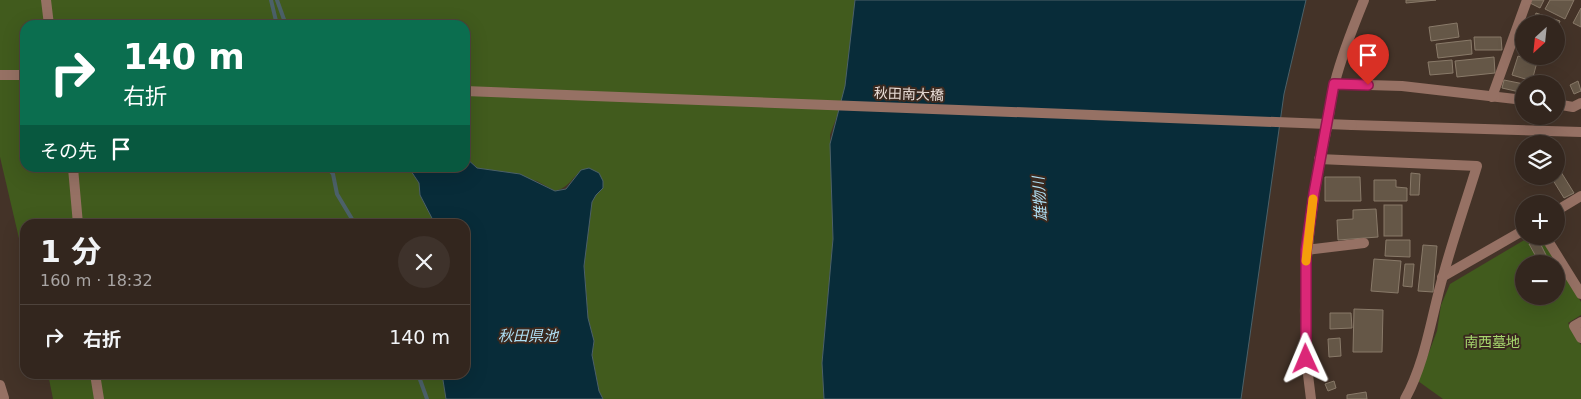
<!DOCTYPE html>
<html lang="ja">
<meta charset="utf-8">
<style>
body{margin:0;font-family:"DejaVu Sans","Noto Sans JP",sans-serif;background:#3e322b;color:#f1f3f6;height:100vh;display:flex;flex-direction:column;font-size:19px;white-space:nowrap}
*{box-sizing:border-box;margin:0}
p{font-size:16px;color:#a9a5a4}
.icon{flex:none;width:28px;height:28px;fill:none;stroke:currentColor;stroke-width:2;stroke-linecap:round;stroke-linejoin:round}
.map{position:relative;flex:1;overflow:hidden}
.sheet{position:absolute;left:20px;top:219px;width:450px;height:160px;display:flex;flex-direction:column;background:#33261e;border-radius:15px;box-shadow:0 5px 20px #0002,0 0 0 1px #4e433c}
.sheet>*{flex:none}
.hud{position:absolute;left:20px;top:20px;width:450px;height:152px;border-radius:15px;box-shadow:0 5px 20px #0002,0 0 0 1px #4e433c;background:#0b6e4f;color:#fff;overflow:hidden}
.needle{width:32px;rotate:207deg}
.fabs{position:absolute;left:1515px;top:15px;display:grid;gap:10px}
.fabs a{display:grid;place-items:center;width:50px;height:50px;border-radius:50%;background:#33261e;box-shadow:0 5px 20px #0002,0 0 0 1px #4e433c;font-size:25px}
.pin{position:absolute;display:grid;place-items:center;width:42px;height:42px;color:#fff;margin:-51px -21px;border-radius:50% 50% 50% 0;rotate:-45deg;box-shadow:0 0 5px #0007}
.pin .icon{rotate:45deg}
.me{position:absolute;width:55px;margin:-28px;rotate:359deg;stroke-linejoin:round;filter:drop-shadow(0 0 4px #0008)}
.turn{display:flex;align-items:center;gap:18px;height:105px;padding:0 20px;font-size:22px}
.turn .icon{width:65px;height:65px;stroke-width:2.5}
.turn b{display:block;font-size:35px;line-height:42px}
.then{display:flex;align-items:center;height:48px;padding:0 20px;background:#0003;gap:10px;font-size:19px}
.round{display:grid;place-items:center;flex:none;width:52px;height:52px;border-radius:26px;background:#3e322b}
.overview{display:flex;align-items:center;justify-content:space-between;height:85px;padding:0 20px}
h1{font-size:30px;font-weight:700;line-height:38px}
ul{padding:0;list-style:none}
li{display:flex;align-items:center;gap:15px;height:65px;padding:0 20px;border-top:1px solid #4e433c}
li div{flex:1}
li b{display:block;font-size:19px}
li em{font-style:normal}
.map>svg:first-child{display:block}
.green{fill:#415b1d;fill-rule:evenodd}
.water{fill:#082c39;stroke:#4c6169}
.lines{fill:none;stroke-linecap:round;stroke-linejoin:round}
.stream{stroke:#4c6169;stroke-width:4}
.building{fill:#655747;stroke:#897a69}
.minor{stroke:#967164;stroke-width:10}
.tertiary{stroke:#967164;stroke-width:10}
.tertiary-bridge{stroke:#967164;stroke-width:10}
.route-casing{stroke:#8e194d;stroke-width:12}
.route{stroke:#db2777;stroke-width:9}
.slow{stroke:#f59e0b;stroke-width:9}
.labels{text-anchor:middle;stroke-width:4;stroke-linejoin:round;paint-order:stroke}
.street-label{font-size:14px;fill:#eaded8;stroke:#3a291f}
.park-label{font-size:14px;fill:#a6d66d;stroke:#3a291f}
.water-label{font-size:15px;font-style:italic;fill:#afdff4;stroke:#3a291f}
</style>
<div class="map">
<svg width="1581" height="399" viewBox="0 0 1581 399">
<rect width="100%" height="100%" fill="#443328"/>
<!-- green -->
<g class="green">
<path d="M0 0H855L845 94 830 135 833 239 822 363 824 399H603L599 391 592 355 594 341 588 318 584 266 592 202 596 195 603 188 599 173C574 161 577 186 555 191L537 181 477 168 465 157V25H25V168H409L419 183 420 195 435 224H25V264L0 157Z"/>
<path d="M1531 236H1541L1581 302V315L1568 323 1581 345V399H1443L1418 381 1437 331 1441 305 1450 284ZM1524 264H1556V296H1524Z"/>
<polygon points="48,374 442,374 446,399 53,399"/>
</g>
<!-- water -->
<g class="water">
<polygon points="855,0 1306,0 1284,94 1241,399 824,399 822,363 833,239 830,144 845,86"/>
<polygon points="465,157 477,168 520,174 555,191 566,189 581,170 589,168 599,173 603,181 603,188 596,195 592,202 584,266 588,318 594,341 592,355 599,391 603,399 446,399 442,374 465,374 465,224 435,224 420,195 419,183 409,168 465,168"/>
</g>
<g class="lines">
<!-- stream -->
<g class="stream">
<polyline points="271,0 277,25"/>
<polyline points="277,0 286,25"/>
<polyline points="328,168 333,174 337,194 355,224"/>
<polyline points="418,374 427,399"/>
</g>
</g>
<!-- building -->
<g class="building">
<polygon points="1406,0 1436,0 1406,3"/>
<polygon points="1532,0 1544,0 1540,8 1530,3"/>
<polygon points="1550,0 1574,0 1565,19 1545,9"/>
<polygon points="1581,8 1581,27 1573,23"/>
<polygon points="1536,13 1560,21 1556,32 1556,24 1532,24"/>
<polygon points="1457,23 1459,37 1431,41 1429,27"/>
<polygon points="1474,37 1501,37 1502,50 1475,50"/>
<polygon points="1471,40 1472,54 1438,58 1436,44"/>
<polygon points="1518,56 1537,62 1532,81 1512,75"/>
<polygon points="1494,57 1495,73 1457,77 1455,61"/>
<polygon points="1452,60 1453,73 1430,75 1428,62"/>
<polygon points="1504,80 1524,84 1524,93 1502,88"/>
<polygon points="1578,81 1581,91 1574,94 1570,85"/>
<polygon points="1561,172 1574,193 1564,198 1551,177"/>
<polygon points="1411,173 1420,174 1419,195 1410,195"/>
<polygon points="1325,177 1360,177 1361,201 1325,201"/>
<polygon points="1374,180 1396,180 1396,187 1407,188 1407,201 1374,201"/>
<rect x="1384" y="205" width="18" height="31"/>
<polygon points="1376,209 1378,237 1338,240 1337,220 1353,219 1353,210"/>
<polygon points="1538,239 1547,257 1539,262 1529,244"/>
<polygon points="1386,240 1410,240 1410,257 1385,256"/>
<polygon points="1423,245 1437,246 1433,292 1418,291"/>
<polygon points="1374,259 1401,261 1398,293 1371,291"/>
<polygon points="1405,264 1414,264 1412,287 1403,286"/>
<polygon points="1354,309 1383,310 1382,352 1353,352"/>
<polygon points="1330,313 1351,313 1352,328 1330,329"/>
<polygon points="1340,338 1341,356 1329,357 1328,339"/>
<polygon points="1334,381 1336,388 1328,391 1325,384"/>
<polygon points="1366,392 1367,399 1347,399 1347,395"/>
</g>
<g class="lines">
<!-- minor -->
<g class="minor">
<polyline points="46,0 49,25"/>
<polyline points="1334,84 1402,86 1524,100"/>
<polyline points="1492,97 1527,0"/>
<polyline points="1556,104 1573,107 1581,103"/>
<path d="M1319 159 1477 166C1466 202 1453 239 1443 276 1431 317 1426 361 1405 399"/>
<polyline points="73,168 78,224"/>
<polyline points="1556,211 1581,196"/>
<polyline points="1545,236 1581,294"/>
<polyline points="1306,250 1364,243"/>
<polyline points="1442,277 1524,230"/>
<polyline points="1581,322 1574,326 1581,338"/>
<polyline points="95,374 99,399"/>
<polyline points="0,385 4,398"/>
<path d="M1311 399C1298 307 1307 218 1327 127 1330 112 1331 97 1335 82 1342 54 1353 27 1364 0"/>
</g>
<!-- tertiary -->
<g class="tertiary">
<polyline points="0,75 25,75"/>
<polyline points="1352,125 1581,132"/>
</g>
<!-- tertiary-bridge -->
<polyline class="tertiary-bridge" points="465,91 1352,125"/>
</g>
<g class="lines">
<defs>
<polyline id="route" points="1306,359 1306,250 1314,193 1334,84 1368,85"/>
</defs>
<!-- route casing -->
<use href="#route" class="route-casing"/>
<!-- route -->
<use href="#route" class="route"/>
<!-- slow -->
<polyline class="slow" points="1306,261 1313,199"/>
</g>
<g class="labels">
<!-- street labels -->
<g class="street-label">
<text transform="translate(909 94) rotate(2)" y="5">秋田南大橋</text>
</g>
<!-- park labels -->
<g class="park-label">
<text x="1492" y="347">南西墓地</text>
</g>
<!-- water labels -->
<g class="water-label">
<text transform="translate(1040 199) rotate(-94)" y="5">雄物川</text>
<text x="528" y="341">秋田県池</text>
</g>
</g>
</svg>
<div class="fabs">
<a><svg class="needle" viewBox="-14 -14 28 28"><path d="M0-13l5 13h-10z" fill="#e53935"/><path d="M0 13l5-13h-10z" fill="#a9a5a4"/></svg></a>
<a><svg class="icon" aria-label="search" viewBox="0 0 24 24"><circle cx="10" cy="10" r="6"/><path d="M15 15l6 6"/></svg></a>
<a><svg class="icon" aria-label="layers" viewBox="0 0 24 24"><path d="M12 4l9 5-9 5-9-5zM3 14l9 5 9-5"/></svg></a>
<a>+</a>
<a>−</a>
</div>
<div class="pin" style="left:1368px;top:85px;background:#d93025"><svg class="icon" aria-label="arrive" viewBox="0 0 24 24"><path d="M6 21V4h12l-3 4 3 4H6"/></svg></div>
<svg class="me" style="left:1306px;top:359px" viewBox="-20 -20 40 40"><path d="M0-17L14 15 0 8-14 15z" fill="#db2777" stroke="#fff" stroke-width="4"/></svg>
<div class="hud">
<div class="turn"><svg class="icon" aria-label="right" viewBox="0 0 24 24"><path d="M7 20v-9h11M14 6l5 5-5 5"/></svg><div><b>140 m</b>右折</div></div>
<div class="then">その先<svg class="icon" aria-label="arrive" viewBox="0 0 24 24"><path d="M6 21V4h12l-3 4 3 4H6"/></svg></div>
</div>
<section class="sheet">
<div class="overview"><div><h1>1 分</h1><p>160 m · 18:32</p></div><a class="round"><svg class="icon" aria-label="close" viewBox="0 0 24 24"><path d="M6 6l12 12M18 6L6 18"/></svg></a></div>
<ul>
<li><svg class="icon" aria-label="right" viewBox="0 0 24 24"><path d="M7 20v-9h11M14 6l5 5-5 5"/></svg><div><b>右折</b></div><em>140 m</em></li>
</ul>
</section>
</div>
